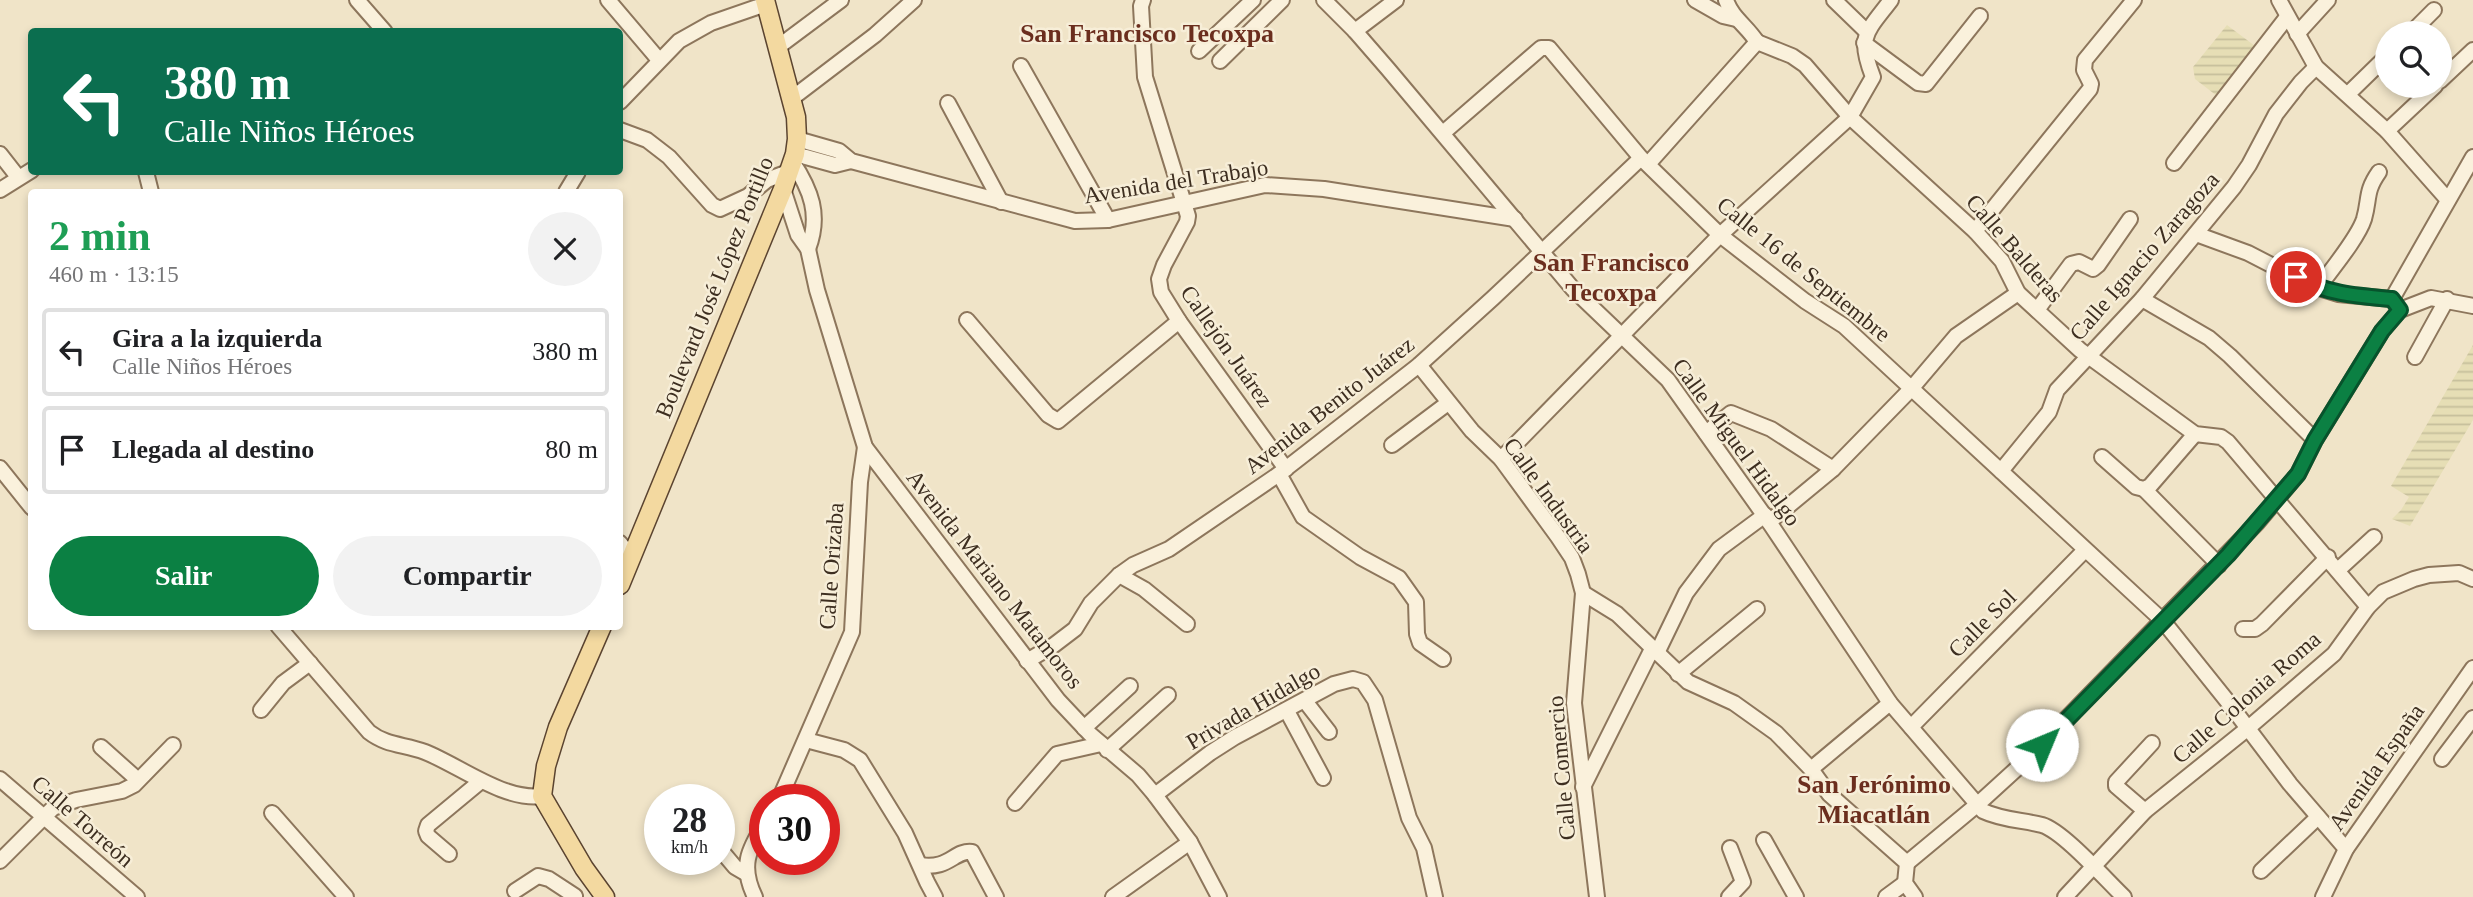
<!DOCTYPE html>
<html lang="es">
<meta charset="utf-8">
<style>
body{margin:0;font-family:"Times New Roman",serif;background:#f2f2f2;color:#202124;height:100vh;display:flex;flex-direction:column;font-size:26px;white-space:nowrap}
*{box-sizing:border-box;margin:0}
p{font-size:23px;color:#757577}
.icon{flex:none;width:38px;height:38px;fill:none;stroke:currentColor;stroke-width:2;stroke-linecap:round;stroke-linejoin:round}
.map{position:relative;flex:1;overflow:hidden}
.side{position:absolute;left:28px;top:189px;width:595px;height:441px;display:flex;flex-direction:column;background:#fff;border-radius:7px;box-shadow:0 4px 10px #0003}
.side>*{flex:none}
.hud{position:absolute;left:28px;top:28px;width:595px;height:147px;border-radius:7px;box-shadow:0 4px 10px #0003;background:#0b6e4f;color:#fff;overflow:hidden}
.controls{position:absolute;left:2375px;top:21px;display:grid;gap:14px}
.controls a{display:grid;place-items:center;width:77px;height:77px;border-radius:50%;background:#fff;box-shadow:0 4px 10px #0003;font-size:35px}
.speed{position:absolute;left:644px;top:784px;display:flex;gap:14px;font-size:35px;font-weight:700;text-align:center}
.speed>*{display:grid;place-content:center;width:91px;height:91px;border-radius:50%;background:#fff;box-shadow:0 4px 10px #0003;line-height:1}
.speed small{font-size:18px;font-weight:400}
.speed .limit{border:10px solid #d22;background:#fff;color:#111}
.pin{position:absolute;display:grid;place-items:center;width:60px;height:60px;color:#fff;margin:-30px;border:4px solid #fff;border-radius:50%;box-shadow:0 2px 7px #0007}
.me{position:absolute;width:77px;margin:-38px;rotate:45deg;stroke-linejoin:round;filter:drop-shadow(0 0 5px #0008)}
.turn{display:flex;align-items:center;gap:24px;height:147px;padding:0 21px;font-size:32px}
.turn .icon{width:91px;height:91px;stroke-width:2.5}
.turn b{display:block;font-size:49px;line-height:60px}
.round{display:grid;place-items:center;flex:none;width:74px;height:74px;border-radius:37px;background:#f2f2f2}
.overview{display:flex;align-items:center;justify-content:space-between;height:119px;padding:0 21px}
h1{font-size:42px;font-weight:800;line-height:52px;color:#1e9e55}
.cta{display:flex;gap:14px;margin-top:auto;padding:14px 21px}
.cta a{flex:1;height:80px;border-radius:42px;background:#0b8043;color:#fff;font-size:28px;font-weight:800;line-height:80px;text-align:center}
.cta a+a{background:#f2f2f2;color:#202124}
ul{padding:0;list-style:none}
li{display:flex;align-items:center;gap:21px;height:88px;margin:0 14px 10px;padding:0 7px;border:4px solid #e0e0e0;border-radius:7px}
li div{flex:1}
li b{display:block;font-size:26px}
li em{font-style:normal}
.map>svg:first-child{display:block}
.farmland{fill:url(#farmland-rules)}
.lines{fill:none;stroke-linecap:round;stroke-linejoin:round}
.minor-casing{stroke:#8d765c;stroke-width:18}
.major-casing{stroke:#5b4430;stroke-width:21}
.minor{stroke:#faf1dc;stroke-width:14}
.major{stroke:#f3d9a0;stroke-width:18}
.route-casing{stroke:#07532c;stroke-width:18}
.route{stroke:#0b8043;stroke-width:12}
.labels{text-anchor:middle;stroke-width:5;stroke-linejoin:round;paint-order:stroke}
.street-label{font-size:23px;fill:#3d2e20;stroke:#f7eed8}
.quarter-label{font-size:26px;font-weight:bold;fill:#6b2e1e;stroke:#f7eed8}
</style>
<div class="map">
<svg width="2473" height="897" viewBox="0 0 2473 897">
<defs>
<pattern id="farmland-rules" width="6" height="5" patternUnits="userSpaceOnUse" patternTransform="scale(1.75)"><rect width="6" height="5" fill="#e6deb5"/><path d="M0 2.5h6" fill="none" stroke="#c6bf9b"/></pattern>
</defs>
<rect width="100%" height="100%" fill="#f0e4c8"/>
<!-- farmland -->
<g class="farmland">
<polygon points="2227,25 2259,49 2221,99 2195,79 2193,67"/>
<polygon points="2473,345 2473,420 2410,526 2392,519 2401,510 2409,497 2391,486"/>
</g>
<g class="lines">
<defs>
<g id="minor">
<polyline points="357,0 385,32"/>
<polyline points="608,0 659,60"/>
<polyline points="1143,0 1141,6 1145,77 1188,216 1187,222 1164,265 1159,279 1161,292 1179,321 1286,469"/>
<path d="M1324 0 1355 31 1388 69 1573 289 1668 380 1769 522 1890 703 1983 811C2002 820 2022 820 2042 825 2063 831 2106 880 2124 897"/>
<polyline points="1695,0 1723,16 1736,19"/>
<path d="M1726 0C1732 18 1747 26 1757 42"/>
<polyline points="1834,0 1867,32"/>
<polyline points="2279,0 2316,67 2387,131 2448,200"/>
<polyline points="1355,31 1396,0"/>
<polyline points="2411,33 2434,10"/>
<polyline points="2297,34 2328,0"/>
<polyline points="1757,42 1792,56 1805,65 1850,117 1975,231 2002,261 2018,293 2080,350 2195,434 2221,437 2228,442 2368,607"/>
<polyline points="1864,43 1918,83 1926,84 1980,16"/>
<polyline points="778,47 841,0"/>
<polyline points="1199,51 1253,0"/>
<polyline points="1220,61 1282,0"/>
<polyline points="1021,66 1108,220"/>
<polyline points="2440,81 2473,50"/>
<polyline points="2348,94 2387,56"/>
<polyline points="791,99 875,35 914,0"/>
<polyline points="620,102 679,41 711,23 766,4"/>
<polyline points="948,103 1001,202"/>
<polyline points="620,130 647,140 669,157 712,205 720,209 748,196 767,180 788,172"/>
<polyline points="2387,131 2435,86"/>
<polyline points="1443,133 1541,48 1549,48 1641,158 1720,235 1805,301 1844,326 2163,621 2228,702 2290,784 2346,849"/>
<polyline points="797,139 839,151 851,161 1075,221 1108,220 1265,185 1324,189 1515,219"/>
<polyline points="0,154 18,177"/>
<polyline points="795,154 835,165 851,161"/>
<path d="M792 161C811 190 821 215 808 249"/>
<polyline points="1649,163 1757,42"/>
<polyline points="2174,163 2287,17"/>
<polyline points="146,172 151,192"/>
<polyline points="783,189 798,235 808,249 817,290 865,447 1058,700 1090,734 1138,775 1155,795 1190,842 1219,897"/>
<polyline points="0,190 32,170"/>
<polyline points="566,192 578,172"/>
<polyline points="1975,231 2090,89 2091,84 2084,70 2085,60 2134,0"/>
<polyline points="2196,234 2248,253 2312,286 2338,294 2392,299 2400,310"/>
<path d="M2318 288C2331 270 2358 238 2364 219 2370 198 2365 192 2379 172"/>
<polyline points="2142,299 2209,338 2230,356 2315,440"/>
<polyline points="2392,299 2473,157"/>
<polyline points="2037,310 2071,264 2079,262 2093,269 2098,265 2130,219"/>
<polyline points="967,320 1048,415 1058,421 1179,321"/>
<polyline points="2415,357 2447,299"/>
<polyline points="1419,365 1472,431 1501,459 1558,537 1572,558 1578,574 1583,593 1574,703 1597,897"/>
<polyline points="1706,433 1731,413 1771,429 1833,469"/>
<polyline points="1392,445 1448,403"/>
<polyline points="2102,457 2136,487 2144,489 2150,486 2195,434"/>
<path d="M1501 459 1720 235 1850 117 1873 77C1857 36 1866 33 1891 0"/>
<polyline points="0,468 32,508"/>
<polyline points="2001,471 2049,412 2057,390 2142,299 2234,187 2249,165 2276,114 2301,82 2316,67"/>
<polyline points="1279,474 1303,517 1360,557 1399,578 1416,602 1417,634 1420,643 1443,659"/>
<polyline points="2144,489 2219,565"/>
<polyline points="1769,522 1833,469 1911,389 1956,336 2018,293"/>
<polyline points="620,543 631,557"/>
<polyline points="2338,570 2374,537"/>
<polyline points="1119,575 1144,589 1187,624"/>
<polyline points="1583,593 1617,614 1688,682 1734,703 1776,733 1811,769 1829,794 1907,863 1905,883 1915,897"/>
<path d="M278 626 369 732C387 746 404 744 425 752 460 766 504 801 542 796"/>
<polyline points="2243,629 2255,629 2262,624 2328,557"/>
<polyline points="1657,653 1686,593 1719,549 1765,515"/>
<polyline points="1027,661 1054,645 1075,629 1091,603 1119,575 1133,565 1169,549 1279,474 1419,365 1493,298 1641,158"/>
<polyline points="1678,674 1757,609"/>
<polyline points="1305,701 1329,732"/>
<polyline points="261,710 283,683 310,663"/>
<polyline points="1287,711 1323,778"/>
<polyline points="1911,727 2085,550"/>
<polyline points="1084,728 1130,686"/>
<polyline points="806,740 844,750 860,760 905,833 927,882 935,897"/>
<polyline points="101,747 138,780"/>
<polyline points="1107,750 1168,695"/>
<polyline points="2442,759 2473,718"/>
<polyline points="1811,769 1890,703"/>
<polyline points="0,779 137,897"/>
<polyline points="1583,787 1652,649"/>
<polyline points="1155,795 1210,753 1235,737 1334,684 1353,679 1363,682 1375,700 1409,818 1424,848 1435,897"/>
<polyline points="779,800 852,632 860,482 865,447"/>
<polyline points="1015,803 1057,754 1101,744"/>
<polyline points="2145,811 2116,786 2116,782 2152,743"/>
<polyline points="272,813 346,897"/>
<polyline points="1764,840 1796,897"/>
<polyline points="719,848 735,867 747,874"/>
<polyline points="449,854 428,836 426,831 428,825 481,781"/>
<polyline points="0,861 53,808 76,800 122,791 134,785 173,745"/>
<polyline points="1907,863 1978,804 2024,762 2257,523 2298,474 2315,440 2382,331 2400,310 2431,298 2473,306"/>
<path d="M920 865C949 870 954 850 972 852L996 897"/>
<polyline points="2261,871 2318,817"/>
<polyline points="515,891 538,876 549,879 575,896"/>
<path d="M755 897C740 866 748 850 765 823"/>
<polyline points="1113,897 1190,842"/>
<polyline points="1729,897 1743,882 1730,848"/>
<polyline points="1886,897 1905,883"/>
<polyline points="2065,897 2145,811 2247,729 2334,654 2368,607 2383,592 2414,579 2429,575 2459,573 2473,579"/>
<polyline points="2323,897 2346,849 2473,668"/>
</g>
<g id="major">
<polyline points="620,585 783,189 795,154 797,139 796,117 765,0"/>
<polyline points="602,626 558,727 546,766 542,796 584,868 605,897"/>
</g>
</defs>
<!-- minor casing -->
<use href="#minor" class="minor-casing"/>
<!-- major casing -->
<use href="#major" class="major-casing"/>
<!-- minor -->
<use href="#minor" class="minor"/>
<!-- major -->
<use href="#major" class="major"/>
</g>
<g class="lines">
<defs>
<path id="route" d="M2042 745 2228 555 2298 474 2315 440 2382 331 2400 310 2392 299C2357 296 2327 294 2296 277"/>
</defs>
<!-- route casing -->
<use href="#route" class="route-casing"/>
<!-- route -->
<use href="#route" class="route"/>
</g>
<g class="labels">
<!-- street labels -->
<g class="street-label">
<text transform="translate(1176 181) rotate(-9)" y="8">Avenida del Trabajo</text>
<text transform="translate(2015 248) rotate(49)" y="8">Calle Balderas</text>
<text transform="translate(2144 256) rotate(-49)" y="8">Calle Ignacio Zaragoza</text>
<text transform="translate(1804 269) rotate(39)" y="8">Calle 16 de Septiembre</text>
<text transform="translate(714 287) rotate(-68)" y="8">Boulevard José López Portillo</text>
<text transform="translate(1227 346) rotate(55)" y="8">Callejón Juárez</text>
<text transform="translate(1329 405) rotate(-38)" y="8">Avenida Benito Juárez</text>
<text transform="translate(1737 442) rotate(54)" y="8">Calle Miguel Hidalgo</text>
<text transform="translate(1549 495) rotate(54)" y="8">Calle Industria</text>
<text transform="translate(831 566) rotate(-86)" y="8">Calle Orizaba</text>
<text transform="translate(995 579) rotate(52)" y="8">Avenida Mariano Matamoros</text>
<text transform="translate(1982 623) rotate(-45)" y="8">Calle Sol</text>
<text transform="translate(2246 697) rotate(-41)" y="8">Calle Colonia Roma</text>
<text transform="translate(1253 706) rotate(-30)" y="8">Privada Hidalgo</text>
<text transform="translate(2376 767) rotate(-55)" y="8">Avenida España</text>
<text transform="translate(1561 768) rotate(-95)" y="8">Calle Comercio</text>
<text transform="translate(83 821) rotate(41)" y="8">Calle Torreón</text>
</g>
<!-- quarter labels -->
<g class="quarter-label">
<text x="1147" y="42">San Francisco Tecoxpa</text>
<text x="1611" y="271">San Francisco<tspan x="1611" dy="30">Tecoxpa</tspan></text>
<text x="1874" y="793">San Jerónimo<tspan x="1874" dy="30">Miacatlán</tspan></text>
</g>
</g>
</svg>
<div class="controls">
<a><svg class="icon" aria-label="search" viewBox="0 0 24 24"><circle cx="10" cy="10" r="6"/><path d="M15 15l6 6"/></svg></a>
</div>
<div class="speed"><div>28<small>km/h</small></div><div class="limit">30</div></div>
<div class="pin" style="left:2296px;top:277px;background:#d93025"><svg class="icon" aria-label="arrive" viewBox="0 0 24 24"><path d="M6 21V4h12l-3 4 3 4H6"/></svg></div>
<svg class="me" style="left:2042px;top:745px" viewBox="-20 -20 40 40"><circle r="19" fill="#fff"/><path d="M0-13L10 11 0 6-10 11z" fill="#0b8043"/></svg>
<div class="hud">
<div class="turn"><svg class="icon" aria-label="left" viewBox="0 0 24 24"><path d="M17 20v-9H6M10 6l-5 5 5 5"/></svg><div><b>380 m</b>Calle Niños Héroes</div></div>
</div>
<section class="side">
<div class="overview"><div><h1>2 min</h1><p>460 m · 13:15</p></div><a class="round"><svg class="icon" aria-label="close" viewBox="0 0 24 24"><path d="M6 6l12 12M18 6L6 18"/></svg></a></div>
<ul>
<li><svg class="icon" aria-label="left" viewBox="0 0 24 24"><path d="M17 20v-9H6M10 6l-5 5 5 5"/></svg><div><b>Gira a la izquierda</b><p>Calle Niños Héroes</p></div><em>380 m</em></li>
<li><svg class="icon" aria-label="arrive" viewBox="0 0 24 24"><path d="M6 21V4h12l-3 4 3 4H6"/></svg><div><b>Llegada al destino</b></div><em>80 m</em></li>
</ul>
<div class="cta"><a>Salir</a><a>Compartir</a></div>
</section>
</div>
